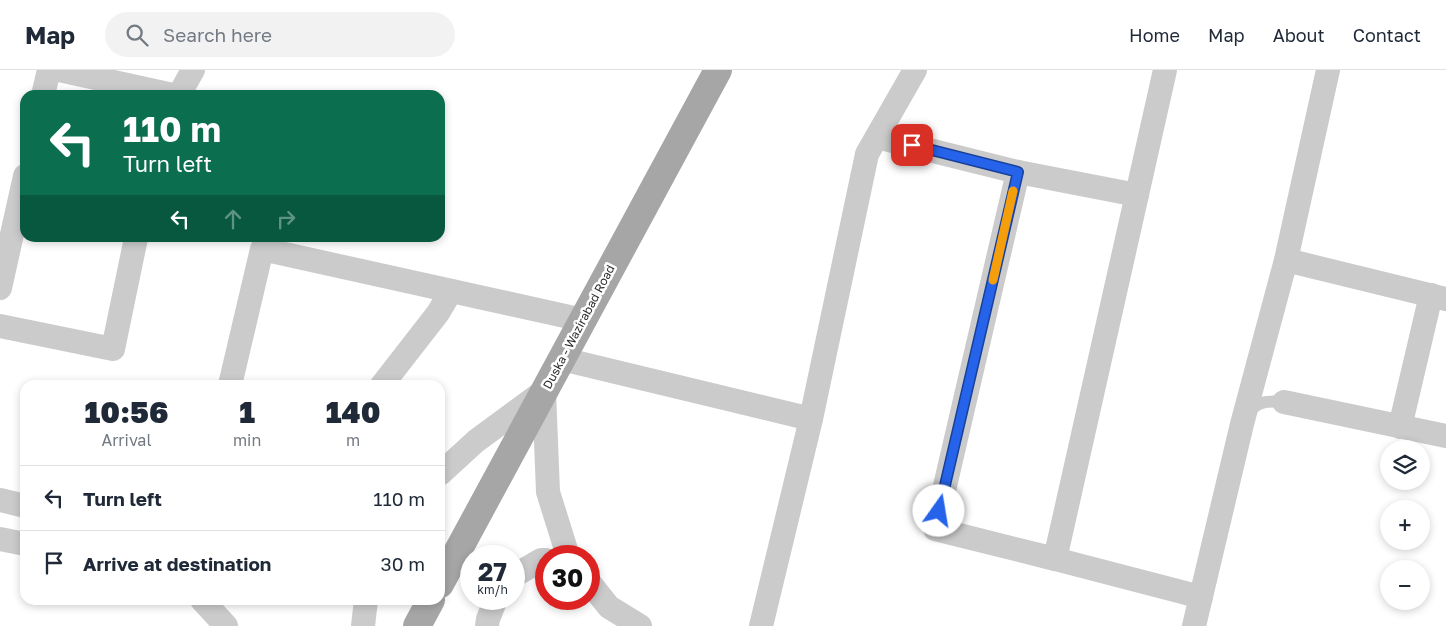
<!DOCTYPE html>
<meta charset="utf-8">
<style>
body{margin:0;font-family:"Golos Text",sans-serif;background:#f2f2f3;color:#1f2937;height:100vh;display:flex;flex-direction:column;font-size:19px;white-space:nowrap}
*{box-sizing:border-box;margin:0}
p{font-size:16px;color:#747a83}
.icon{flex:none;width:28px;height:28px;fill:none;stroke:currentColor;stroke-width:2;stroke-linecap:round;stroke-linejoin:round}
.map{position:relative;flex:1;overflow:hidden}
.panel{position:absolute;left:20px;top:310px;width:425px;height:225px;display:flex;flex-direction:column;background:#fff;border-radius:15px;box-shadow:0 2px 8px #0003}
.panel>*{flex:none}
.hud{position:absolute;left:20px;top:20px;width:425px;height:152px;border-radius:15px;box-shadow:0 2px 8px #0003;background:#0b6e4f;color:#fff;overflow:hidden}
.controls{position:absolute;left:1380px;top:370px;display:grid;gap:10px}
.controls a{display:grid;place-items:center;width:50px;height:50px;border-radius:50%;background:#fff;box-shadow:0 2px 8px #0003;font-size:25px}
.speed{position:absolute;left:460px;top:475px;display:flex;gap:10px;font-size:25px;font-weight:700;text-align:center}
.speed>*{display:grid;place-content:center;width:65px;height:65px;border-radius:50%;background:#fff;box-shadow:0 2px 8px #0003;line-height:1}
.speed small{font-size:12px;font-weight:400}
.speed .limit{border:8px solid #d22;background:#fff;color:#111}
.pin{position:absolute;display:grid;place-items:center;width:42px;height:42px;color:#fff;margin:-21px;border-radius:10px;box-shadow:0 2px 8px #0006}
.me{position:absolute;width:55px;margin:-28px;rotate:13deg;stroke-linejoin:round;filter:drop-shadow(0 0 4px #0008)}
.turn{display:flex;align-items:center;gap:18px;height:105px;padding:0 20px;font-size:22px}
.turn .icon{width:65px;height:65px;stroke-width:2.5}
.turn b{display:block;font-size:35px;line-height:42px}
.lanes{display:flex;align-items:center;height:48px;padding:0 20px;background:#0003;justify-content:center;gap:25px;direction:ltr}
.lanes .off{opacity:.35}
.eta{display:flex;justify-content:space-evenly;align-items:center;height:85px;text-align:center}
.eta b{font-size:30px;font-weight:800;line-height:35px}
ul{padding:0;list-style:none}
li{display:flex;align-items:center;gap:15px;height:65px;padding:0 20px;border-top:1px solid #e0e1e3}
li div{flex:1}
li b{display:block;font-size:19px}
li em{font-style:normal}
header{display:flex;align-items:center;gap:30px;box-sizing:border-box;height:70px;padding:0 25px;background:#fff;border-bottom:1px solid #e0e1e3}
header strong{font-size:24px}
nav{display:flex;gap:28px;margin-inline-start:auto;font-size:18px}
.search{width:350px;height:45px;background:#f2f2f3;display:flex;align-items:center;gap:12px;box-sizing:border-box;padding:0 18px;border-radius:28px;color:#747a83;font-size:19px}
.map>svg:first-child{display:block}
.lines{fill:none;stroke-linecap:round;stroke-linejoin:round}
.service{stroke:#cbcbcb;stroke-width:12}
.minor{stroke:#cbcbcb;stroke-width:24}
.primary{stroke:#a6a6a6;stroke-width:28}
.route-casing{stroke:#184099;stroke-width:12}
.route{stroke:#2563eb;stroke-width:9}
.slow{stroke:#f59e0b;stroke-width:9}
.labels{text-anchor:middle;stroke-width:5;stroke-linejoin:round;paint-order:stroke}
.street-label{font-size:12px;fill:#2e2e2e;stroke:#fff}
</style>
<header>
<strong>Map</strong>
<div class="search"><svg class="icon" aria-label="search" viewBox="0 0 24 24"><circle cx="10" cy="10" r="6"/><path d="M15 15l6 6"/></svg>Search here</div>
<nav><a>Home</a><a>Map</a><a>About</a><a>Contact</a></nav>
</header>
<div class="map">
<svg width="1446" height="556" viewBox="0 0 1446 556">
<rect width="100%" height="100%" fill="#fff"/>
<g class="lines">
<!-- service -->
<path class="service" d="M1247 345C1257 330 1268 331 1284 332"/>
<!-- minor -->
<g class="minor">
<polyline points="59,0 173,25"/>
<polyline points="1165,0 1055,489 1201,527"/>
<polyline points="43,25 49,0"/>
<polyline points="179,25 193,0"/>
<polyline points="877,67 1018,102 935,459 1055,489"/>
<polyline points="1018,102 1137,125"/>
<polyline points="1286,190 1328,0"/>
<polyline points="0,218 25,106"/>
<polyline points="0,256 113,279 136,168"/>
<polyline points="562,289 811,349 761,556"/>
<polyline points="230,315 262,179 583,250"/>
<polyline points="382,315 438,243 451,221"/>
<polyline points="544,321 548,422 568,486"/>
<polyline points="1284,332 1446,366"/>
<polyline points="811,349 867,84 915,0"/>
<polyline points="1400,357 1431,225"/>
<polyline points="440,404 476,371 544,321"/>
<polyline points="0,430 25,436"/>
<polyline points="0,469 25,474"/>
<polyline points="514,506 541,490 546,490"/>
<polyline points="589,512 609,537 640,556"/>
<polyline points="202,530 226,556"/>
<polyline points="363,556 366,530"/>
<polyline points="487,556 488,549 496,529"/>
<polyline points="1194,556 1242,354 1286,190 1446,229"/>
</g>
<!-- primary -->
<g class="primary">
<polyline points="440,514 718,0"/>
<polyline points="417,556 431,530"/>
</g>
</g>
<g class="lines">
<defs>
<polyline id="route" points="912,75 1018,102 939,441"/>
</defs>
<!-- route casing -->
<use href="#route" class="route-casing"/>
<!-- route -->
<use href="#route" class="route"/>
<!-- slow -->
<polyline class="slow" points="993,210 1013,121"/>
</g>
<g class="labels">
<!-- street labels -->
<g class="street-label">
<text transform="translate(579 257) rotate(-62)" y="4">Duska - Wazirabad Road</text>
</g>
</g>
</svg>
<div class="controls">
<a><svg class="icon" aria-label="layers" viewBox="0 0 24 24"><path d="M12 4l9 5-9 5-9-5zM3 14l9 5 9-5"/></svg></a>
<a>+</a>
<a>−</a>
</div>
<div class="speed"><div>27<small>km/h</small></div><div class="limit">30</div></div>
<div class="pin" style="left:912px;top:75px;background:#d93025"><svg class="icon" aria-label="arrive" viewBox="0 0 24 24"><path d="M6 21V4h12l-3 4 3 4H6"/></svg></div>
<svg class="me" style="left:939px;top:441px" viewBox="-20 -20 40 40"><circle r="19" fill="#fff"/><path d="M0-13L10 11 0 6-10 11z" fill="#2563eb"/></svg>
<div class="hud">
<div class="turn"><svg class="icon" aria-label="left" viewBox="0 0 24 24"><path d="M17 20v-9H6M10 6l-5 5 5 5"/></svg><div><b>110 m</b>Turn left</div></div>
<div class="lanes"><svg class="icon" aria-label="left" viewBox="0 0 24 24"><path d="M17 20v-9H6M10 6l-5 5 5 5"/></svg><svg class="icon off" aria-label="ahead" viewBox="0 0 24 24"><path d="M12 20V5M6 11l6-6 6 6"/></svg><svg class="icon off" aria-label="right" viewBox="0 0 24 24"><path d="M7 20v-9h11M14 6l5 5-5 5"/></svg></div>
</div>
<section class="panel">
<div class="eta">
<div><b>10:56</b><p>Arrival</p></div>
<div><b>1</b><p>min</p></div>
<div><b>140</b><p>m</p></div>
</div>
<ul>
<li><svg class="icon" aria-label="left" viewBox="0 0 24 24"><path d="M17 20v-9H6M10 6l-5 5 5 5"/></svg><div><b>Turn left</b></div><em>110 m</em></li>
<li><svg class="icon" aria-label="arrive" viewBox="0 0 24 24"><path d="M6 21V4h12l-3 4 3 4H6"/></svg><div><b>Arrive at destination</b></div><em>30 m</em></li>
</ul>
</section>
</div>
